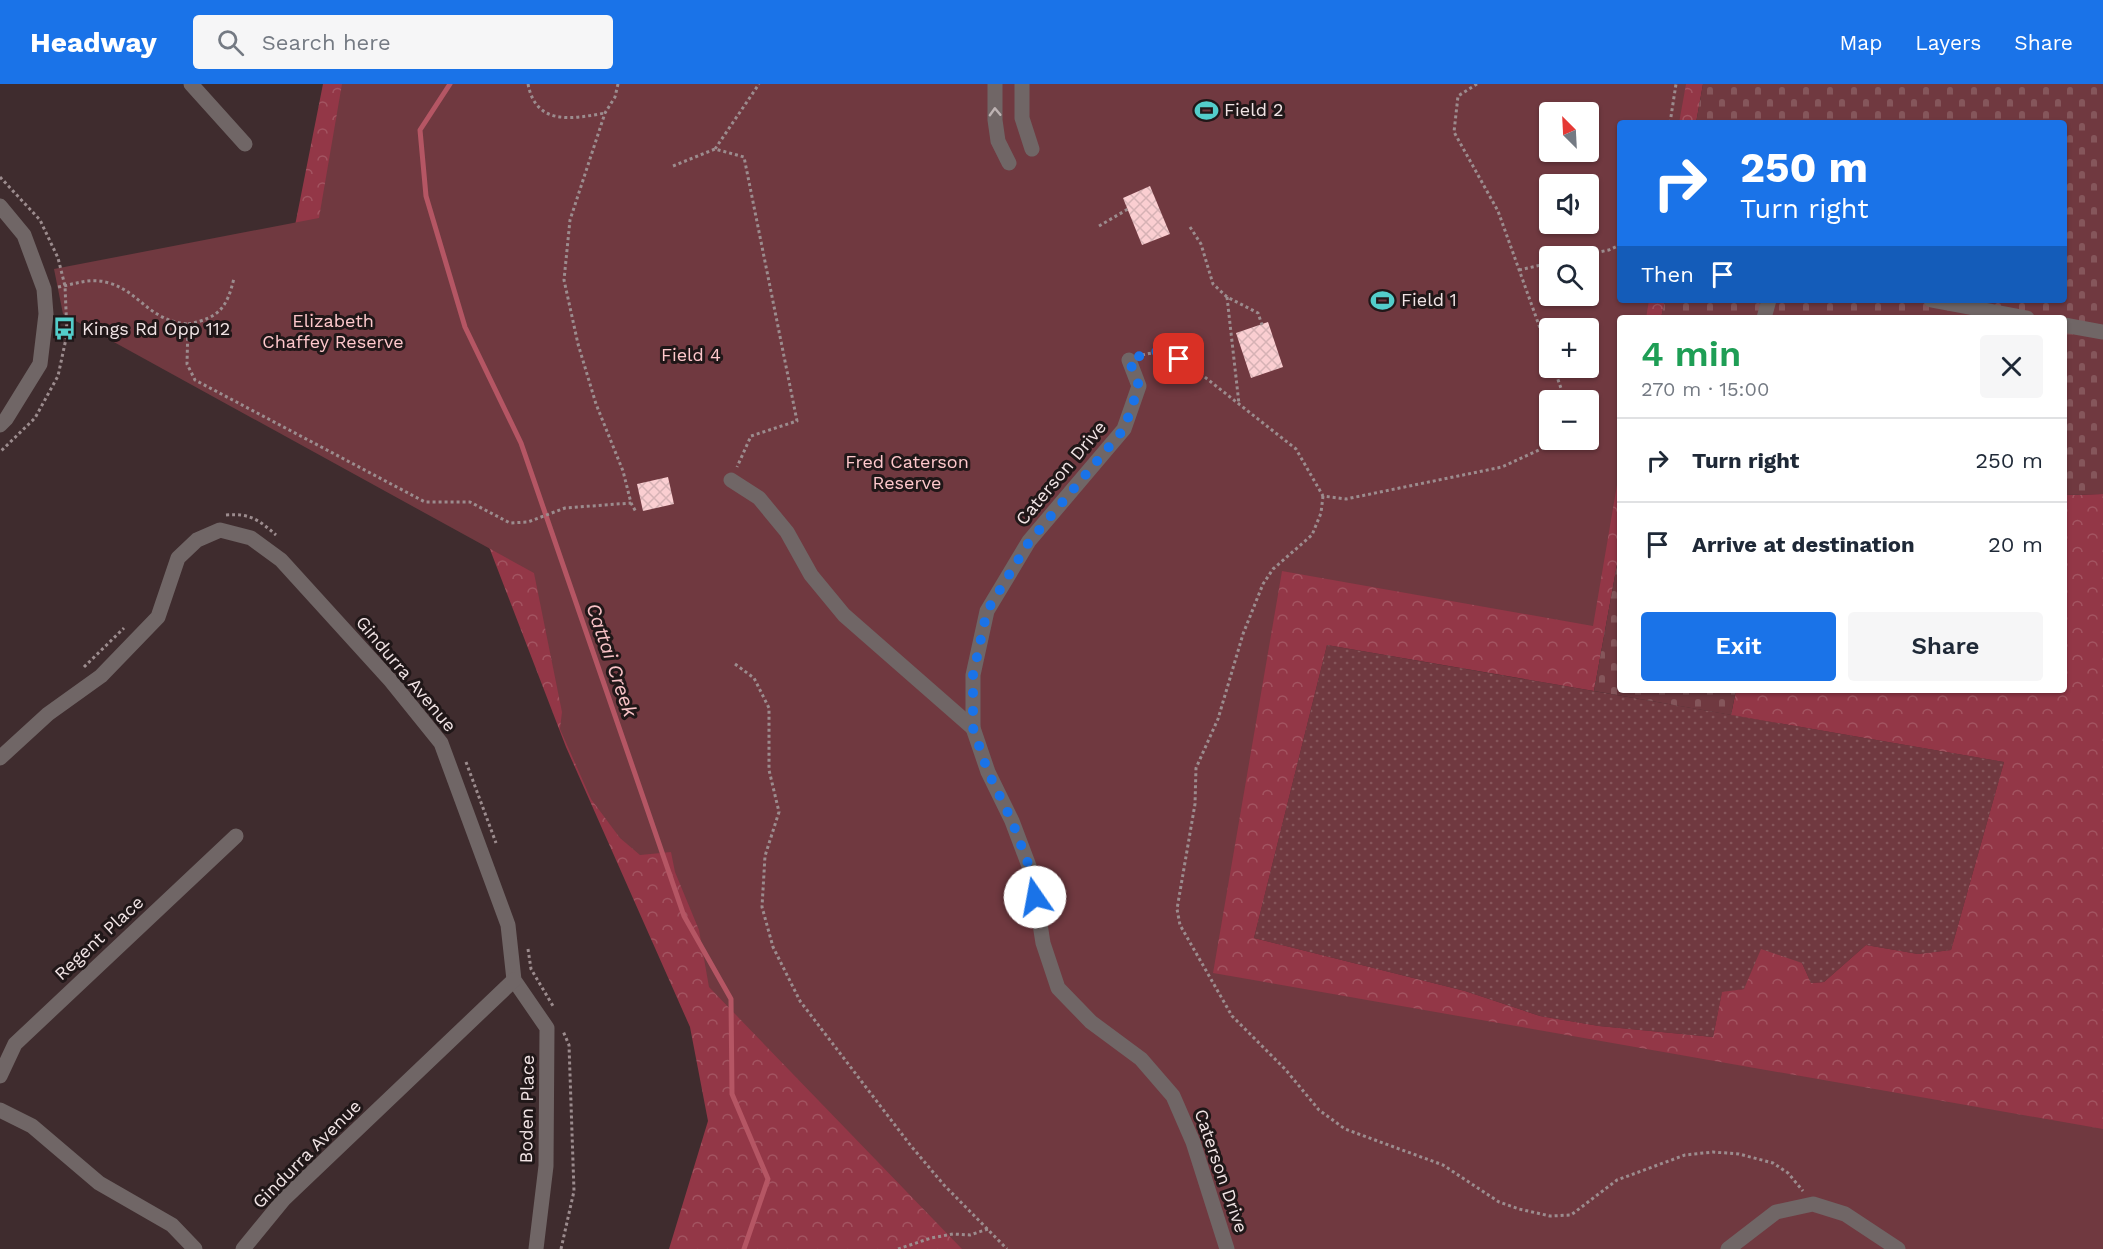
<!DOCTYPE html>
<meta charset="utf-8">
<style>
body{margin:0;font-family:"Work Sans",sans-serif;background:#f6f6f7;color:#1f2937;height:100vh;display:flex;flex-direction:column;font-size:22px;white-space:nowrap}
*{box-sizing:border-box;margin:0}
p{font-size:20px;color:#747a83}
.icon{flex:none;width:33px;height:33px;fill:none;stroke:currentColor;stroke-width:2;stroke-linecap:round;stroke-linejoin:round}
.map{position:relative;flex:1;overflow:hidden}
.details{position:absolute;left:1617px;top:231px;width:450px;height:378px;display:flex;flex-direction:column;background:#fff;border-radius:6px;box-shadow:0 2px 4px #0004}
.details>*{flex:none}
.guide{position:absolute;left:1617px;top:36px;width:450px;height:183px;border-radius:6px;box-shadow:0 2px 4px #0004;background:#1a73e8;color:#fff;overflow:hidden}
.needle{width:39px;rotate:336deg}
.controls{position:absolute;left:1539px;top:18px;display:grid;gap:12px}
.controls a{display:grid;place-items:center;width:60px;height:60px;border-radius:6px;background:#fff;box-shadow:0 2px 4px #0004;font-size:30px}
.pin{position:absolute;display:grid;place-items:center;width:51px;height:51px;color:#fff;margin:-26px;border-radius:12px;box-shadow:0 3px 9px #0006}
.me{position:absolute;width:66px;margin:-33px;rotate:348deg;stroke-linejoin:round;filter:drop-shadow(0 0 4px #0008)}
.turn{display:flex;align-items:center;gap:21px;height:126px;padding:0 24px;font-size:27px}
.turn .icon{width:78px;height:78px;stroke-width:2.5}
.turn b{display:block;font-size:42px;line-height:51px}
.then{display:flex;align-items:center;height:57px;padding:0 24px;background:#0003;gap:12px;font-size:22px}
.round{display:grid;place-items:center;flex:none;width:63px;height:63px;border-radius:6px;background:#f6f6f7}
.overview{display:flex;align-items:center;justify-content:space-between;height:102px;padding:0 24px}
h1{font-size:36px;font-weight:600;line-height:45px;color:#1e9e55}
.action{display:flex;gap:12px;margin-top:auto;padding:12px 24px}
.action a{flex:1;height:69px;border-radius:6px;background:#1a73e8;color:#fff;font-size:24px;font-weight:600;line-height:69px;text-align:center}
.action a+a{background:#f6f6f7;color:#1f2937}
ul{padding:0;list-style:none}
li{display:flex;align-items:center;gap:18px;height:84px;padding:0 24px;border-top:2px solid #e0e1e3}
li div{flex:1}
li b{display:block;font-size:22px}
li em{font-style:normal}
header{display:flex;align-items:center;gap:36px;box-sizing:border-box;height:84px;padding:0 30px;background:#1a73e8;color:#fff}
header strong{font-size:28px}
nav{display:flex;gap:33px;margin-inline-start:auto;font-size:21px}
.search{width:420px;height:54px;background:#f6f6f7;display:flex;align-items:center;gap:15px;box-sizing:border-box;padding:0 21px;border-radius:6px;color:#747a83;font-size:22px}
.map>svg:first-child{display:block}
.grass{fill:url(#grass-dots)}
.forest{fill:url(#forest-crowns);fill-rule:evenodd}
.cemetery{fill:url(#cemetery-stones)}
.park{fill:#703940;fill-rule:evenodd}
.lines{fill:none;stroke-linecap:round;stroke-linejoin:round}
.stream{stroke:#b55664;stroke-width:5}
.building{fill:url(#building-cross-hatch)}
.path{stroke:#9c8c8e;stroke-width:3;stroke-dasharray:3 3;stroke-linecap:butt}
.minor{stroke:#706666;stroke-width:15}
.oneway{stroke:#bdb2b2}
.route{stroke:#1a73e8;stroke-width:10;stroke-dasharray:0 18}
.labels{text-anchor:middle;stroke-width:6;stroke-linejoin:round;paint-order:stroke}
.poi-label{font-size:18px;fill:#f1e4e5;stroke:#201718;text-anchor:start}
.park-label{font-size:18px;fill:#fec8cc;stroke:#201718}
.street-label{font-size:18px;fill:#f1e4e5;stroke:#201718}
.water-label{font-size:20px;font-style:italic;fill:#f7c2c6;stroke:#201718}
</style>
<header>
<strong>Headway</strong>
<div class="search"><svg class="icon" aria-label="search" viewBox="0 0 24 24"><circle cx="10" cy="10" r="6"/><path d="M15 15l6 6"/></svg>Search here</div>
<nav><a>Map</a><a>Layers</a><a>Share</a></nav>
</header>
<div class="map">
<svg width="2103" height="1165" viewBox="0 0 2103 1165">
<defs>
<pattern id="grass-dots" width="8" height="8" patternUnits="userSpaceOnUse" patternTransform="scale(1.5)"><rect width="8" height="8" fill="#703940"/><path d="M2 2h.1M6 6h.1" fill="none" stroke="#85565b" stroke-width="1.8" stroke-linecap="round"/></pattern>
<pattern id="forest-crowns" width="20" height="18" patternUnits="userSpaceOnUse" patternTransform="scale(1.5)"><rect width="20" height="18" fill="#933747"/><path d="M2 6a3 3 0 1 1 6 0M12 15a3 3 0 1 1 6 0" fill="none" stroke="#a35461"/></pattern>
<pattern id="cemetery-stones" width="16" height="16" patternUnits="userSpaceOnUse" patternTransform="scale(1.5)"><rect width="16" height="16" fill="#703940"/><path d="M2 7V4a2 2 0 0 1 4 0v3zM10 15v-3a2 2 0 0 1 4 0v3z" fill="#85565b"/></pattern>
<pattern id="building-cross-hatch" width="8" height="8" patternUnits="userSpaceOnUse" patternTransform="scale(1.5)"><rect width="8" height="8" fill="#faced1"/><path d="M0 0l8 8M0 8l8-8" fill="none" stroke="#d6b2b5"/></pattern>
</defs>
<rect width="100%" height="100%" fill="#3f2c2e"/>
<!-- grass -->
<polygon class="grass" points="1327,561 2004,678 1951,866 1918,870 1866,861 1824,898 1811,899 1802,879 1744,905 1722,909 1713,953 1599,942 1540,932 1465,907 1254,854"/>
<!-- forest -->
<g class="forest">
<path d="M323 0H632L1550 28V68H1581L1620 216H1665L1661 234H1620V464L1594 607 1327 561 1254 854 1465 907 1540 932 1599 942 1713 953 1722 908 1744 905 1761 865 1802 879 1811 899 1824 898 1866 861 1918 870 1951 866 2004 678 1731 631 1736 606H2064V411L2103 410V1165H669L708 1037 690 943 566 663 481 442 287 182ZM1550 100H1588V140H1550ZM1550 172H1588V212H1550ZM1234 243 1588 244V356L1304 394Z"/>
<polygon points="1587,0 1703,0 1696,39 1620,39"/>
</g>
<!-- cemetery -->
<g class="cemetery">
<polygon points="1703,0 2103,0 2103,410 2064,411 2064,234 1661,234 1665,216 2064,216 2064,39 1696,39"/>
<polygon points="1620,464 1620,606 1736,606 1731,631 1594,607"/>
</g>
<!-- park -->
<path class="park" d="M342 0H1686L1679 39H1620V216H1649L1646 234H1620V383L1593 542 1282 487 1213 889 2103 1045V1165H962L709 903 699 846 675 788 671 768 640 771 620 754 591 715 560 645 562 628 534 489 63 230 54 185 319 134ZM1550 28H1588V68H1550ZM1550 100H1588V140H1550ZM1550 172H1588V212H1550ZM1550 244H1588V284H1550ZM1550 316H1588V356H1550Z"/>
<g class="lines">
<!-- stream -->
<polyline class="stream" points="450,0 420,46 426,112 465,243 521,359 684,832 731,915 732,1010 768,1095 744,1165"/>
</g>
<!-- building -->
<g class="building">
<polygon points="1150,102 1170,150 1142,161 1123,114"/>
<polygon points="1268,238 1283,283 1251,294 1236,249"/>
<polygon points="668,393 674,420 643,427 637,400"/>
</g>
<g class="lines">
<!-- path -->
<g class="path">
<path d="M528 0C536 42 572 35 605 29"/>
<polyline points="618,0 615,13 605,29 570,136 564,196 578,260 596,320 623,387 631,419 636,428"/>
<polyline points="1477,0 1458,12 1454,48 1498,127 1550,272"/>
<polyline points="1670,39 1676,0"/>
<polyline points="715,65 759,0"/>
<polyline points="673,82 715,65 744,73 797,337 751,352 737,383"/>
<polyline points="0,93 40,136 58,174 65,202 67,250 58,292 35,334 0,368"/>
<polyline points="1099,142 1128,125"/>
<polyline points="1190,143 1201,160 1213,200 1227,213 1258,229 1262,241"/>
<polyline points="1578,172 1609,166 1620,161"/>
<polyline points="1519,186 1550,179"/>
<path d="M58 203C76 200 91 193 109 199 140 208 149 237 188 240L187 280 195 296 425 418H470L510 439 528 438 565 424 631 419"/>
<polyline points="1227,213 1239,320"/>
<path d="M188 240C219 234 227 224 234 194"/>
<polyline points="1142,271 1166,266 1192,283 1296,365 1323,412 1346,415 1502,383 1561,356"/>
<polyline points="1554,284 1565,316"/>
<polyline points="1323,412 1321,429 1312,451 1273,485 1263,500 1243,550 1218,635 1196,684 1195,720 1177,825 1180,841 1232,932 1285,985 1319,1026 1345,1045 1443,1081 1499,1118 1519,1125 1550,1132 1571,1131 1617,1096 1685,1071 1713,1068 1739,1070 1773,1079 1788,1089 1803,1107"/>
<path d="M226 431C250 429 259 436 276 451"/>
<polyline points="735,580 754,594 769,624 769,686 779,728 765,772 762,823 773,863 800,917 911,1062 944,1101 1007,1165"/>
<polyline points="84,583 124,544"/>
<polyline points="421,607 440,630"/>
<polyline points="466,678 496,759"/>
<polyline points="528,865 531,885 553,922"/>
<polyline points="561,1165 574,1107 569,961 563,947"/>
<polyline points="898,1165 931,1154 953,1150 970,1151 988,1145"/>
</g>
<!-- minor -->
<g class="minor">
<polyline points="191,0 245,60"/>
<polyline points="995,0 995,36 998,57 1009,79"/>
<polyline points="1022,0 1022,34 1032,65"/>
<polyline points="0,122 24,151 44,205 46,230 40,280 6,335 0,341"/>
<polyline points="1931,216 2027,234"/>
<polyline points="1764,234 1769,216"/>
<polyline points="2064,241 2103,248"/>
<polyline points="1129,276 1139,302 1124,345 1029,457 987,527 973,591 973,644 988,688 1012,737 1032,790 1043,859 1058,904 1091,938 1141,975 1173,1012 1193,1058 1227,1165"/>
<polyline points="731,396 759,414 787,448 811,491 844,531 973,644"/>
<polyline points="0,674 48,630 101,592 158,533 178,474 197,456 220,446 251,454 281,476 391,597 441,659 508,841 514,896 547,944 546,1082 536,1165"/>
<polyline points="0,992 15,960 236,752"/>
<polyline points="0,1026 32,1042 99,1099 172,1141 195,1165"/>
<polyline points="243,1165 284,1115 514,896"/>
<polyline points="1728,1165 1776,1128 1813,1120 1845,1130 1898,1165"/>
</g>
</g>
<!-- one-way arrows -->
<defs><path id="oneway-chevron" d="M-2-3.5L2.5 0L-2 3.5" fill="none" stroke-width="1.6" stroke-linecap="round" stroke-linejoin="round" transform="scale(1.5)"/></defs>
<use class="oneway" href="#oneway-chevron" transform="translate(995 28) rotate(-92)"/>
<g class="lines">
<!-- route -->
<polyline class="route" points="1035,813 1032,790 1012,737 988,688 973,644 973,591 987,527 1029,458 1124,345 1139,302 1129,276 1148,269 1166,266 1179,275"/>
</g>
<!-- icons -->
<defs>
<symbol id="stadium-bare" viewBox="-9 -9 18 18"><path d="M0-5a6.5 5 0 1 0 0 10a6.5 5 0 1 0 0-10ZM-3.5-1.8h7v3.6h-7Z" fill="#53cdca" stroke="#201718" stroke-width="2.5" paint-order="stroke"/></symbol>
<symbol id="bus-bare" viewBox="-9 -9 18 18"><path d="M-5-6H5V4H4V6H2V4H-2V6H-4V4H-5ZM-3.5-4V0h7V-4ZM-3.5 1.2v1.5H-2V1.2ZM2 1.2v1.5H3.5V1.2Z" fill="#53cdca" stroke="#201718" stroke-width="2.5" paint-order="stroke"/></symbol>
</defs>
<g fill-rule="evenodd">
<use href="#stadium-bare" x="1190" y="10" width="33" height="33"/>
<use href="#stadium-bare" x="1366" y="200" width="33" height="33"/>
<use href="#bus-bare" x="48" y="228" width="33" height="33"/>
</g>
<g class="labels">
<!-- poi labels -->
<g class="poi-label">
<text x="1224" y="32">Field 2</text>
<text x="1401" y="222">Field 1</text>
<text x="82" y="251">Kings Rd Opp 112</text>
</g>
<!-- park labels -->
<g class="park-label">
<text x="333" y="243">Elizabeth<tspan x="333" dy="21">Chaffey Reserve</tspan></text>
<text x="691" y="277">Field 4</text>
<text x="907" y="384">Fred Caterson<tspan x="907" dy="21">Reserve</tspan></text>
</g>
<!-- street labels -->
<g class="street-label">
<text transform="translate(1061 389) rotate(-50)" y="6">Caterson Drive</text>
<text transform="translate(406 590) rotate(50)" y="6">Gindurra Avenue</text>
<text transform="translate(99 854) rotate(-43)" y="6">Regent Place</text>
<text transform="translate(527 1025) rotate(-89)" y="6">Boden Place</text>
<text transform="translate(307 1070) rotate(-45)" y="6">Gindurra Avenue</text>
<text transform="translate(1221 1087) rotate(71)" y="6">Caterson Drive</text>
</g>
<!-- water labels -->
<g class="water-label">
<text transform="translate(612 576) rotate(71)" y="7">Cattai Creek</text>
</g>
</g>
</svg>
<div class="controls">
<a><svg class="needle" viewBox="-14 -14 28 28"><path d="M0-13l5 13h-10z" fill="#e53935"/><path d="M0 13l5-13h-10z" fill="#747a83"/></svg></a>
<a><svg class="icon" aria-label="sound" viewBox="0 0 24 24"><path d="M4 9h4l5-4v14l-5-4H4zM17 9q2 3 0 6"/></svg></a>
<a><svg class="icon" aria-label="search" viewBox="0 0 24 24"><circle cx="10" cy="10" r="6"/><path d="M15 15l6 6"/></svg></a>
<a>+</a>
<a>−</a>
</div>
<div class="pin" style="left:1179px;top:275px;background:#d93025"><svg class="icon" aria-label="arrive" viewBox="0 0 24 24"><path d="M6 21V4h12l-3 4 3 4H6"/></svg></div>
<svg class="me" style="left:1035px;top:813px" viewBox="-20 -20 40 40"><circle r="19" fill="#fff"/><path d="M0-13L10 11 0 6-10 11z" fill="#1a73e8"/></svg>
<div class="guide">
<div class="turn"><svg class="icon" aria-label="right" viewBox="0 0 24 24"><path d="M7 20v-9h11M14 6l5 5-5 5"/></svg><div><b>250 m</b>Turn right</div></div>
<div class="then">Then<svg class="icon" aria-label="arrive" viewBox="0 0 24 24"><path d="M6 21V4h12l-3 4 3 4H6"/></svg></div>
</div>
<section class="details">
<div class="overview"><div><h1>4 min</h1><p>270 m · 15:00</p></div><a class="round"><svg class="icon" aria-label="close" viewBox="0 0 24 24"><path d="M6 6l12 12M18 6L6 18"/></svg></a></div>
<ul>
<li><svg class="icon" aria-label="right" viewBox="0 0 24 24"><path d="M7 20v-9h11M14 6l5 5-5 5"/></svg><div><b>Turn right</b></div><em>250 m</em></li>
<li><svg class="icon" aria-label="arrive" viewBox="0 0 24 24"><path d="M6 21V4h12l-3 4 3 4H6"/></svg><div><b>Arrive at destination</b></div><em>20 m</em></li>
</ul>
<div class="action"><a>Exit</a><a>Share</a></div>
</section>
</div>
